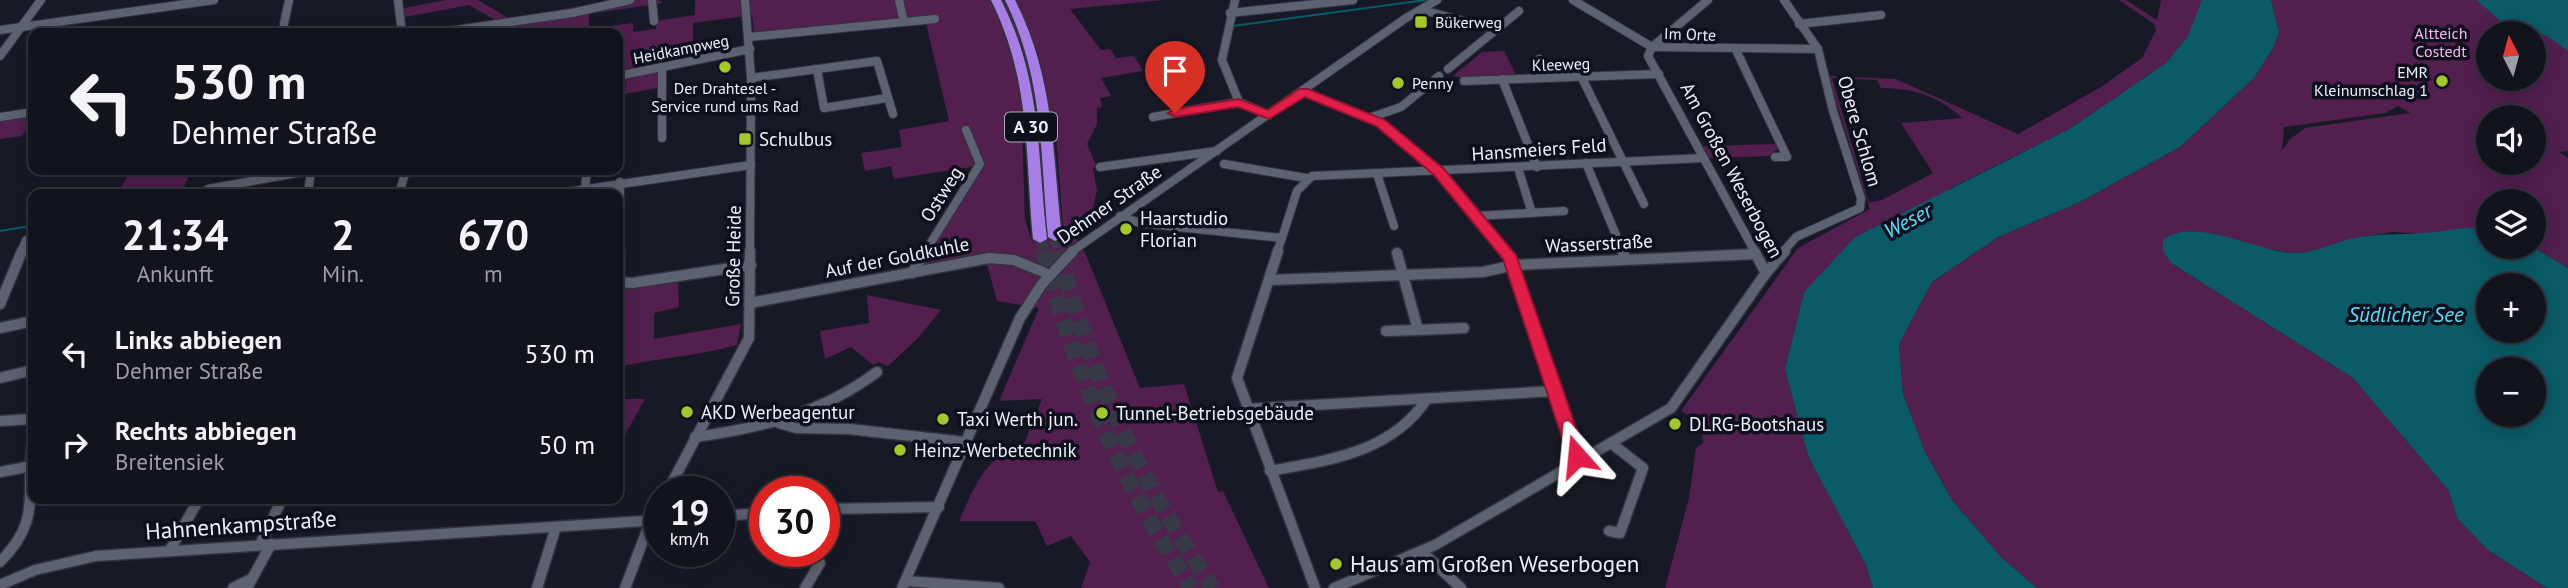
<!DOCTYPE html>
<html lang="de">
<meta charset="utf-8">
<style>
body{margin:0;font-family:"PT Sans",sans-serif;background:#1a1d25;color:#f1f3f6;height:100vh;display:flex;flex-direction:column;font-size:26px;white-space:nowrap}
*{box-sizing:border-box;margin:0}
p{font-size:23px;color:#9c9ea3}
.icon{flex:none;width:38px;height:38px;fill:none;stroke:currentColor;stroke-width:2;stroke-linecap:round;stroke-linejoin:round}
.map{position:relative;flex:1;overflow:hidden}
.side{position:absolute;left:28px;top:189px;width:595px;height:315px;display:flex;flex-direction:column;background:#11141c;border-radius:14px;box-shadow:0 4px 18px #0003,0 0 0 2px #30333b}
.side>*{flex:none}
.hud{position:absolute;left:28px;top:28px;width:595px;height:147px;border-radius:14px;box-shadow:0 4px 18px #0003,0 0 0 2px #30333b;background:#11141c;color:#f1f3f6;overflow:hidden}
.needle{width:46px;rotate:354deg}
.tools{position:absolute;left:2476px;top:21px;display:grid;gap:14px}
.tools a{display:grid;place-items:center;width:70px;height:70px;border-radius:50%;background:#11141c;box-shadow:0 4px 18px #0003,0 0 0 2px #30333b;font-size:35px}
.speed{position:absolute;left:644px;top:476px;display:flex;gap:14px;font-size:35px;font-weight:700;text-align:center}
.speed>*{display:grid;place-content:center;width:91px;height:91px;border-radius:50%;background:#11141c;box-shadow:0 4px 18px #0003,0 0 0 2px #30333b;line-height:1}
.speed small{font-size:18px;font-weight:400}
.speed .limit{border:10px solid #d22;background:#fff;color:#111}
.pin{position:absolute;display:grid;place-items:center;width:60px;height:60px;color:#fff;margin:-72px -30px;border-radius:50% 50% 50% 0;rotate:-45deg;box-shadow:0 0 7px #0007}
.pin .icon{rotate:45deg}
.me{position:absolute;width:77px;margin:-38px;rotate:342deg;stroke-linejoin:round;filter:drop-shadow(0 0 5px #0008)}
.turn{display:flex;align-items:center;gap:24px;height:147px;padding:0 28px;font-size:32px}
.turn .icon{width:91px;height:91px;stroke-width:2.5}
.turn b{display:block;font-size:49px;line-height:60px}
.eta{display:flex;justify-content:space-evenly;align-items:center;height:119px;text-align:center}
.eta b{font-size:42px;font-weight:700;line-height:49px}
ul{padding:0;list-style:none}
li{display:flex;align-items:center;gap:21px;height:91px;padding:0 28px}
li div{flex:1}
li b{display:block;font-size:26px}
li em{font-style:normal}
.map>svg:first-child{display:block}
.green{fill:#521f4f;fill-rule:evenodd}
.water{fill:#0a5b67;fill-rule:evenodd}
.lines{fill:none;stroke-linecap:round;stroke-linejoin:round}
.stream{stroke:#0a5b67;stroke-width:2}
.highway-tunnel-far1{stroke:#373a46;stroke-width:11;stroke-dasharray:11 6;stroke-linecap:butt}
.highway-tunnel{stroke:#373a46;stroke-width:16;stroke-dasharray:16 8;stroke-linecap:butt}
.minor-far1-casing{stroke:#33343e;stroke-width:10}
.minor-casing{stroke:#33343e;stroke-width:13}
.highway-casing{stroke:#33343e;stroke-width:3}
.minor-far1{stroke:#5d6271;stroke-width:8}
.minor{stroke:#5d6271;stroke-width:10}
.highway{fill:#a77ee6;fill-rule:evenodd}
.route{fill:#e11d48;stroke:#92132f;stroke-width:2}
.poi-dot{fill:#a3c926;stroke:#0e111d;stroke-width:2.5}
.labels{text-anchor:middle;stroke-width:7;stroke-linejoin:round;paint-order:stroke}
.far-poi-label{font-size:16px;fill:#edf0f8;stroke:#0e111d;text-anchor:start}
.far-park-label{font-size:16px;fill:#feb4f6;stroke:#0e111d}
.far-street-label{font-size:16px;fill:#edf0f8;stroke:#0e111d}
.shield{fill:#0e111d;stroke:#aaadb6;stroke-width:2}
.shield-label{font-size:18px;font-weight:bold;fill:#edf0f8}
.street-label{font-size:19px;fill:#edf0f8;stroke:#0e111d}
.poi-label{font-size:19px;fill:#edf0f8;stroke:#0e111d;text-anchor:start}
.water-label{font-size:21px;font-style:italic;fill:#5ae1f9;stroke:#0e111d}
.near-street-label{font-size:23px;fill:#edf0f8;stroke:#0e111d}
.near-poi-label{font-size:23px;fill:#edf0f8;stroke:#0e111d;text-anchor:start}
</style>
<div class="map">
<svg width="2568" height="588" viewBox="0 0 2568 588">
<rect width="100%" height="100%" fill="#171a26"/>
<!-- green -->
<g class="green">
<path d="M446 0H478L510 19 612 0H659L663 3 589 14V29L633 23V32L656 29V21L695 15V0H1164L1070 9 1101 50 1110 49 1116 58 1134 56 1143 71 1101 78 1111 96 1100 98 1102 107 1097 108V124L1087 144 1097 167 1093 168 1097 190 1093 208 1105 218 1076 238 1086 255 1140 388 1184 384 1218 492 1223 491 1269 588H1081L1090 562 1071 536 1047 546 1035 521H959C974 487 987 454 1025 442L1042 399 999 401 1039 308 997 301 985 257 910 271 977 166 894 179 891 166 865 171 861 153 902 147 899 130 949 121 925 19 754 35 752 15 693 23V60L618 74V33H454L504 25 469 5 405 17 404 8ZM1055 123 1064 238 1032 241 1025 220 1022 126Z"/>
<path d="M2119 0H2126L2157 20 2161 0H2202L2203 4 2188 36 2166 63 2071 128 1951 188 1804 292 1785 369 1808 456 1866 565 1873 588H1665L1689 498 1696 448 1703 443 1701 423 1681 411 1798 248 1870 209 1828 76 1896 79 2018 134 2101 87 2142 58 2156 30 2154 24ZM1832 78 1877 80 1881 88C1912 88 1939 96 1962 118L1901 123 1933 173 1882 200 1869 203Z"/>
<path d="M2271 0H2568V151L2559 152 2568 158V268L2533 247 2534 201H2488V229L2420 234 2393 232 2355 238 2315 251 2292 253 2242 244 2215 234 2163 240V251L2171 263 2353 378 2449 491 2457 518 2488 550 2547 588H2037L2002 558 1952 500 1925 452 1903 394 1899 344 1932 282 1998 237 2078 203 2180 147 2254 78 2273 48 2279 32ZM2488 33H2534V79H2488ZM2398 106 2410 113 2305 128 2290 139 2282 151 2284 127 2385 113ZM2488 117H2534V163H2488Z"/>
<polygon points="1504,51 1517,77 1468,79 1453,76 1482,52"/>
<polygon points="657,69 657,88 625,94 626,76"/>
<polygon points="33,115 33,120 22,136 0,139 0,120"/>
<polygon points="1776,144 1779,148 1768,156 1710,158 1702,146"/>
<polygon points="131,170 191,170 182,192 266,177 265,181 197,194 117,194"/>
<path d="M678 277 679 307 654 313V339L741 324 737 345C698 356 658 358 618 367V287Z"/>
<polygon points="867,295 941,310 918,338 888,366 878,362 873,365 851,347 825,359 820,331 869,323"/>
<polygon points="618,399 645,399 618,447"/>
</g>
<!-- water -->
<g class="water">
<polygon points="2202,0 2271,0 2279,32 2273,48 2254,78 2180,147 2078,203 1998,237 1932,282 1899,344 1903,394 1925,452 1952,500 2002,558 2037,588 1873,588 1866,565 1808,456 1785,369 1804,292 1855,237 2071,128 2166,63 2188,36"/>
<polygon points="2476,0 2568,0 2568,51 2549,37 2527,27 2503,23"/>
<path d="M2466 228 2488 229V247H2533L2568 268V588H2547L2488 550 2457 518 2449 491 2353 378 2171 263 2163 251V240C2195 216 2255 251 2292 253 2315 254 2333 242 2355 238 2378 233 2400 235 2424 233 2438 232 2452 229 2466 228ZM2534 285V331H2488V285ZM2534 369V415H2488V369Z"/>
</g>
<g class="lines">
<!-- stream -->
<g class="stream">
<polyline points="1233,26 1426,0"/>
<polyline points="0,231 30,226"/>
</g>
<!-- highway-tunnel-far1 -->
<g class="highway-tunnel-far1">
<polyline points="1055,237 1059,252"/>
<polyline points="1040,239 1044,252"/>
</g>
<!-- highway-tunnel -->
<g class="highway-tunnel">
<path d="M1043 251C1077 379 1119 476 1191 588"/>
<path d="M1059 251C1092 378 1139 478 1213 588"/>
</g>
<defs>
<g id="minor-far1">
<polyline points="398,0 402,33"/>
<polyline points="652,0 654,21"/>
<polyline points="745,0 751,78 750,252"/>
<polyline points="899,0 904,22"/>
<polyline points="1235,0 1222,60 1239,102 1269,115"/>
<polyline points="1573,0 1652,47 1818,49"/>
<polyline points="1708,0 1652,47 1648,56 1755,252"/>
<polyline points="1422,10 1499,30"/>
<polyline points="1230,13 1353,0"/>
<polyline points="284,24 289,0"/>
<polyline points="1799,24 1881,15"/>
<polyline points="0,30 214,0"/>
<polyline points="436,33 572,13 630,0"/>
<polyline points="749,37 935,19"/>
<polyline points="1736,50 1787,157 1775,157"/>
<polyline points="0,56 41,0"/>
<polyline points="1539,59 1549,78"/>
<polyline points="662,67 662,138"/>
<polyline points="817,69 824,108 887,98"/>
<polyline points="1448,69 1519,11"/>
<polyline points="618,76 750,49"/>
<polyline points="751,78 877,61 893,114"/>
<polyline points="1582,78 1644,204"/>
<polyline points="1502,79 1537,167"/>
<polyline points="1464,81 1659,74"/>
<polyline points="1304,92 1381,123 1439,172 1506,252"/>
<polyline points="0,117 33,112"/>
<polyline points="1153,117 1239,102"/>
<polyline points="1369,118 1401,107 1439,76"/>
<polyline points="1586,163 1623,252"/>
<polyline points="1224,164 1306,178"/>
<polyline points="1100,167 1217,151"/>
<polyline points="1518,168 1532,213"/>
<polyline points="1377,174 1394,226"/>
<polyline points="585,188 587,170"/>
<polyline points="208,189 314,170"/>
<polyline points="308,194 311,170"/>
<polyline points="399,194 406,170"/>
<polyline points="553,194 751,165"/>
<polyline points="1120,216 1140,223 1282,238 1277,252"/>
<polyline points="1475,216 1564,211"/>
<polyline points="1282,238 1297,191 1312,176 1704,158"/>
<polyline points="21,252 26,240"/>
<polyline points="619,252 620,182"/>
<polyline points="925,252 980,164 966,130"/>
<polyline points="1071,252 1406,18 1437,0"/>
<polyline points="1783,252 1796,237 1860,208 1861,198 1833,111 1818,49 1784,0"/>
</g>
<g id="minor">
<polyline points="619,251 619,282 632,283 751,265"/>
<polyline points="1278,251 1237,378 1315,588"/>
<polyline points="1505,251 1511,258 1577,456 1582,459"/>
<polyline points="1622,251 1626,259"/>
<polyline points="1397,253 1418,330 1464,328"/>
<polyline points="912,273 926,251"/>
<polyline points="1766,273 1785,251"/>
<polyline points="1269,280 1483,272 1514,265 1756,254"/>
<polyline points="750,303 989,258 1014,260 1048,274"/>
<polyline points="0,304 22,251"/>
<polyline points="0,328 33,321"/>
<polyline points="1386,331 1418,330"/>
<polyline points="0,378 33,370"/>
<polyline points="1246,409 1555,391"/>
<polyline points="0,421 33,419"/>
<polyline points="779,423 796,428 849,429 965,442"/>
<path d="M695 437C762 428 822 413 877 372"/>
<path d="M1270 471C1329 460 1391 453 1427 399"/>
<polyline points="0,472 31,466"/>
<polyline points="667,492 749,338 750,251"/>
<polyline points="824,509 939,507"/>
<polyline points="719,516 765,513"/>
<polyline points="1609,531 1620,533 1643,468 1611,443"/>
<polyline points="260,545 282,499"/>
<polyline points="170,550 199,499"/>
<polyline points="1421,551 1461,588"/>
<path d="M0 562C44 518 24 493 33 439"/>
<polyline points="906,581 999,588"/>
<polyline points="0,585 35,570 96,556 660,520"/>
<polyline points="233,588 251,579"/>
<polyline points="247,588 271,544"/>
<polyline points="537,588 556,527"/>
<polyline points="625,588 649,525 660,506"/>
<polyline points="805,588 820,563"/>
<polyline points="902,588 1020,318 1042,284 1073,251"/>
<polyline points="1334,588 1435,545 1671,408 1766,273 1754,251"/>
</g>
<g id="highway">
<path d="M991 0H1001C1042 80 1037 153 1047 239L1040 243 1033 239C1025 153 1031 80 991 0Z"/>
<path d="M1005 0H1015C1055 79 1052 151 1062 237L1055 241 1048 237C1040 152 1044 79 1005 0Z"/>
</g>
</defs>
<!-- minor-far1 casing -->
<use href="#minor-far1" class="minor-far1-casing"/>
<!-- minor casing -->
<use href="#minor" class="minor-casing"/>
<!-- highway casing -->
<use href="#highway" class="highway-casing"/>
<!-- minor-far1 -->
<use href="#minor-far1" class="minor-far1"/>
<!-- minor -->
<use href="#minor" class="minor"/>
<!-- highway -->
<use href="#highway" class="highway"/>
</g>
<!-- route -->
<polygon class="route" points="1299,89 1308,89 1385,120 1444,169 1516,255 1586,456 1583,461 1577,463 1568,456 1503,259 1434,175 1376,126 1305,97 1269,119 1238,107 1175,117 1168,113 1175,109 1239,99 1268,110"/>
<!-- markers -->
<g class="poi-dot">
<rect x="1414" y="15" width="14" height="14" rx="3.5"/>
<circle cx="725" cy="67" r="7"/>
<circle cx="2442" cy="81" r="7"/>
<circle cx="1398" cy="83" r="7"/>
<rect x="738" y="132" width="14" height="14" rx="3.5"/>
<circle cx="1126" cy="229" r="7"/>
<circle cx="687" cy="412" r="7"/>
<circle cx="1102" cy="413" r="7"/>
<circle cx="943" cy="419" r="7"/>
<circle cx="1675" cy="424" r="7"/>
<circle cx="900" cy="450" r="7"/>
<circle cx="1336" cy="564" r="7"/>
</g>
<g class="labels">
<!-- far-poi labels -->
<g class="far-poi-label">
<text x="1435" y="28">Bükerweg</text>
<text x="2428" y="78" text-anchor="end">EMR<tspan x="2428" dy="18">Kleinumschlag 1</tspan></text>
<text x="1412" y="89">Penny</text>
<text x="725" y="94" text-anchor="middle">Der Drahtesel -<tspan x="725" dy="18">Service rund ums Rad</tspan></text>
</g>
<!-- far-park labels -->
<g class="far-park-label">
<text x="2441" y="39">Altteich<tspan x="2441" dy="18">Costedt</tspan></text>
</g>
<!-- far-street labels -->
<g class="far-street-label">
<text transform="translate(1690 34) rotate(2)" y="6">Im Orte</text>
<text transform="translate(681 49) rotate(-11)" y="6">Heidkampweg</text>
<text transform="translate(1561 64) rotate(-2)" y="6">Kleeweg</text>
</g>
<!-- shield labels -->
<rect class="shield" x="1005" y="112.5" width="52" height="29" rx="5"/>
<g class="shield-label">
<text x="1031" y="133">A 30</text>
</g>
<!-- street labels -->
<g class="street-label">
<text transform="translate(1860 131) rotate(74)" y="7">Obere Schlom</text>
<text transform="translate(1539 149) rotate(-4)" y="7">Hansmeiers Feld</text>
<text transform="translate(1732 170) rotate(62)" y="7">Am Großen Weserbogen</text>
<text transform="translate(941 194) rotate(-58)" y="7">Ostweg</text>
<text transform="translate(1109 204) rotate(-35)" y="7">Dehmer Straße</text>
<text transform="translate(1599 243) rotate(-3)" y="7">Wasserstraße</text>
<text transform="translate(733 256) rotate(-89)" y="7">Große Heide</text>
<text transform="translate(897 257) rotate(-11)" y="7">Auf der Goldkuhle</text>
</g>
<!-- poi labels -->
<g class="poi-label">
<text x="759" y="146">Schulbus</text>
<text x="1140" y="225">Haarstudio<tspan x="1140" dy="22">Florian</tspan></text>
<text x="701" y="419">AKD Werbeagentur</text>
<text x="1116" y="420">Tunnel-Betriebsgebäude</text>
<text x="957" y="426">Taxi Werth jun.</text>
<text x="1689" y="431">DLRG-Bootshaus</text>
<text x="914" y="457">Heinz-Werbetechnik</text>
</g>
<!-- water labels -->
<g class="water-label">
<text transform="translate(1908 221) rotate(-28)" y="7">Weser</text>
<text x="2406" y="322">Südlicher See</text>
</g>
<!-- near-street labels -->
<g class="near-street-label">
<text transform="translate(241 525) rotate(-4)" y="8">Hahnenkampstraße</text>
</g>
<!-- near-poi labels -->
<g class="near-poi-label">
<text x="1350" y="572">Haus am Großen Weserbogen</text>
</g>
</g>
</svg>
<div class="tools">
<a><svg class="needle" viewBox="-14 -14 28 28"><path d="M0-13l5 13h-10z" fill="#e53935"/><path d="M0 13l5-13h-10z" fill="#9c9ea3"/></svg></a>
<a><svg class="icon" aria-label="sound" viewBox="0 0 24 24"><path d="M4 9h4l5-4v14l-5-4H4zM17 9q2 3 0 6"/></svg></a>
<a><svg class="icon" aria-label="layers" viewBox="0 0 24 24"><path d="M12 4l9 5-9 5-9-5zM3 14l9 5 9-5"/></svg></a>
<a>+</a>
<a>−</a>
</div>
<div class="speed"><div>19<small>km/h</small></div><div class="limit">30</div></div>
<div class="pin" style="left:1175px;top:113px;background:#d93025"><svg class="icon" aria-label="arrive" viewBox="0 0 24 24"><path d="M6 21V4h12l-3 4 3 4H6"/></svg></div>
<svg class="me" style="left:1577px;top:456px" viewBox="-20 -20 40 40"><path d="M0-17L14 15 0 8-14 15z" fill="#e11d48" stroke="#fff" stroke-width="4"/></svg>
<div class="hud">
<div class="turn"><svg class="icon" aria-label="left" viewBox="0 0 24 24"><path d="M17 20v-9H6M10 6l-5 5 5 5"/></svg><div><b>530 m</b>Dehmer Straße</div></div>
</div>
<section class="side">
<div class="eta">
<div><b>21:34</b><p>Ankunft</p></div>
<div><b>2</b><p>Min.</p></div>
<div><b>670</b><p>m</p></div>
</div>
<ul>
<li><svg class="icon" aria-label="left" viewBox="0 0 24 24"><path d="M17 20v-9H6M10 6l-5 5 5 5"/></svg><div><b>Links abbiegen</b><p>Dehmer Straße</p></div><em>530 m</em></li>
<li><svg class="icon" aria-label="right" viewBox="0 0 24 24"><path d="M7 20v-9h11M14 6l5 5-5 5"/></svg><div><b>Rechts abbiegen</b><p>Breitensiek</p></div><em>50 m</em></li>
</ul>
</section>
</div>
